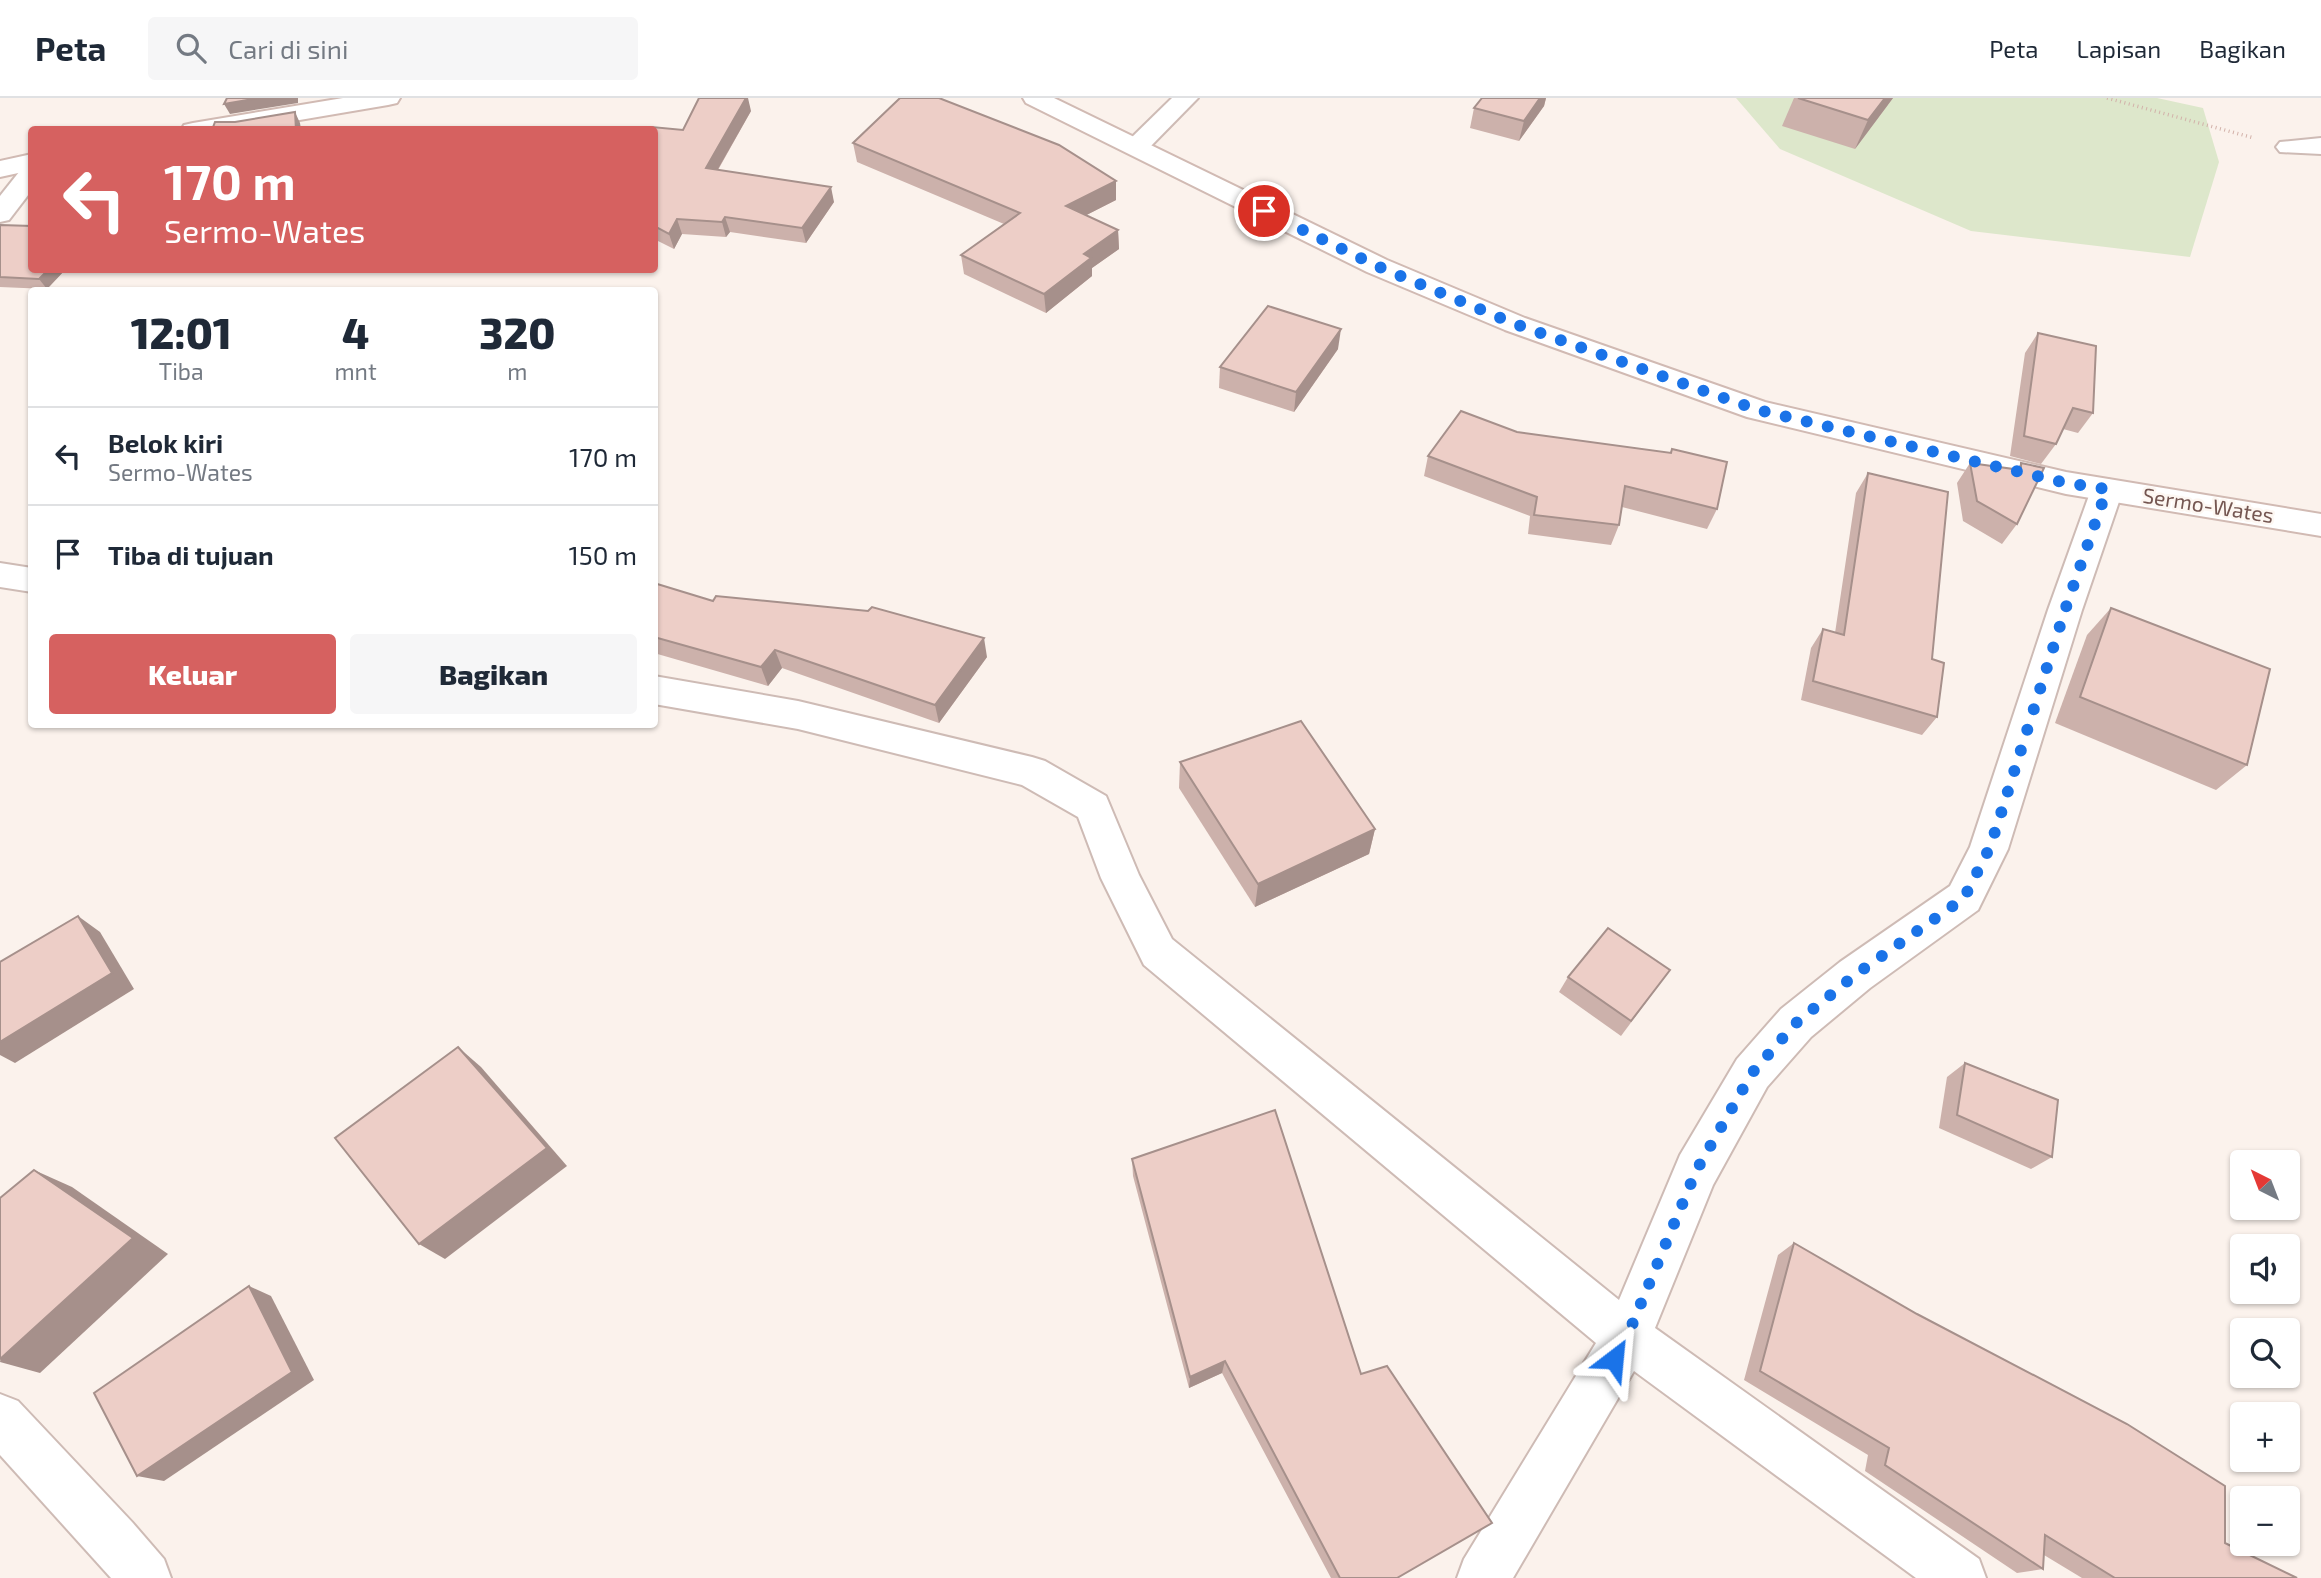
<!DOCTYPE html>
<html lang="id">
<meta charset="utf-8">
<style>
body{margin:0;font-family:"Exo 2",sans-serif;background:#f6f6f7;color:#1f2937;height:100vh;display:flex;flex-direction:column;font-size:26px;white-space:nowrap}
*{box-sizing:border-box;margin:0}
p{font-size:23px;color:#747a83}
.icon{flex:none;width:38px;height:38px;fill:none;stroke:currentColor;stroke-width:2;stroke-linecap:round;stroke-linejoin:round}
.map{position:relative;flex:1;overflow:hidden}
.drawer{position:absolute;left:28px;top:189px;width:630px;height:441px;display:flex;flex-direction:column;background:#fff;border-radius:7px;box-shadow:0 2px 5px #0004}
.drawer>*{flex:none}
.top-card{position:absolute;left:28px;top:28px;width:630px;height:147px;border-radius:7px;box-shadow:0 2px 5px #0004;background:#d66160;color:#fff;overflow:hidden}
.needle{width:46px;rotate:318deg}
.fabs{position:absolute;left:2230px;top:1052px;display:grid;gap:14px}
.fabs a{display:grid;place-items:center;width:70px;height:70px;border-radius:7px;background:#fff;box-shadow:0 2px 5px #0004;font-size:35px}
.pin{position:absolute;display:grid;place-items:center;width:60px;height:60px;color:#fff;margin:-30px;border:4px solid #fff;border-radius:50%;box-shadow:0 2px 7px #0007}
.me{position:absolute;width:77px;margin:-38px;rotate:29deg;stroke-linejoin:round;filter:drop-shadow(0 0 5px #0008)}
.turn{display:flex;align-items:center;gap:24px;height:147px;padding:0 21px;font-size:32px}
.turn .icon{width:91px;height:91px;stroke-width:2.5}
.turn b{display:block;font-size:49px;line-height:60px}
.eta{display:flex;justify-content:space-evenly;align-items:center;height:119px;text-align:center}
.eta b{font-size:42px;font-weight:800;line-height:49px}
.primary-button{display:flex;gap:14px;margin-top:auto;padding:14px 21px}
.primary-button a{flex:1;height:80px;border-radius:7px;background:#d66160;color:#fff;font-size:28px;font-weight:800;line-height:80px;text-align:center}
.primary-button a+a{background:#f6f6f7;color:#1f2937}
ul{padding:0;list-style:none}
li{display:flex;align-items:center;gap:21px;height:98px;padding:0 21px;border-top:2px solid #e0e1e3}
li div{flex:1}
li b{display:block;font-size:26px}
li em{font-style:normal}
header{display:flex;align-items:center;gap:42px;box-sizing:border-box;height:98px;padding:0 35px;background:#fff;border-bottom:2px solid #e0e1e3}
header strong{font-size:33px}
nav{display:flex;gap:38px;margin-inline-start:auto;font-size:24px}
.search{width:490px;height:63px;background:#f6f6f7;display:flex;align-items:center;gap:18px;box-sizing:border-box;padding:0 24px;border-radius:7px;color:#747a83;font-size:26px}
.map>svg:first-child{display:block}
.green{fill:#dde7cb}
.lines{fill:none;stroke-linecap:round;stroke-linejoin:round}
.minor-casing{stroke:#cebbb5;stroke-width:4}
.secondary-casing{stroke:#d1bab3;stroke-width:4}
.path{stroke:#d2b1a9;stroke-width:3.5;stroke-dasharray:1 3.5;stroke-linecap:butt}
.minor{fill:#fff;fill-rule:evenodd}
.secondary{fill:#fff;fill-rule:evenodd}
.wall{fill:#ccb1ab}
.shaded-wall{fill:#a6908b}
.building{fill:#edcec7;stroke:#a6908b;stroke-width:2}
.route{stroke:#1a73e8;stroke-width:12;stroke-dasharray:0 21.6}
.labels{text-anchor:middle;stroke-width:5;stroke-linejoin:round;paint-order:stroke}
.far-street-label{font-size:21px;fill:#745651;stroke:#fdf7f2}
</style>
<header>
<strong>Peta</strong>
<div class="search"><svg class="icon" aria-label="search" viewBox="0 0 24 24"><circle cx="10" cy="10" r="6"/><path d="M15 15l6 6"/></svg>Cari di sini</div>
<nav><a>Peta</a><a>Lapisan</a><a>Bagikan</a></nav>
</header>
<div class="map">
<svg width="2321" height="1480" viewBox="0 0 2321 1480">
<rect width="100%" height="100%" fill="#fbf2ec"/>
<!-- green -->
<polygon class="green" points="1736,0 2157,0 2203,10 2219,64 2190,159 1971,133 1780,51"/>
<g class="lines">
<defs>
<g id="minor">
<polygon points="1172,0 1198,0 1145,54 1136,57 1127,54 1123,49 1127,44"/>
<polygon points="2321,40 2321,56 2280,54 2276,49 2280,44"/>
<polygon points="32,66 32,92 9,122 0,124 0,98 23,69"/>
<polygon points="2107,381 2118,384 2123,392 2082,512 2008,751 1978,812 1870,890 1811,939 1767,989 1713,1087 1655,1230 1979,1461 1986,1480 1916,1480 1634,1273 1513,1480 1457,1480 1464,1461 1596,1245 1144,867 1101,780 1078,719 1022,687 798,631 654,606 654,578 798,603 1032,659 1045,663 1106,698 1139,777 1172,841 1619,1202 1680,1057 1737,961 1781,911 1840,864 1950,788 1970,749 2048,512 2091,392 2096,384"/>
<polygon points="0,465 32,470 32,494 0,489"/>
<polygon points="0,1296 18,1303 132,1424 164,1461 171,1480 111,1480 0,1357"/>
</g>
<g id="secondary">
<polygon points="343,0 400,0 397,5 388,7 241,32 181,32 184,27 193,25"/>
<polygon points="1023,0 1054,0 1387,162 1525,220 1765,304 2066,374 2321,416 2321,438 2066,396 1747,319 1505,232 1367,174 1026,5"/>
<polygon points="32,56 32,72 0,79 0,63"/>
</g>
</defs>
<!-- minor casing -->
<use href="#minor" class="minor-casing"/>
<!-- secondary casing -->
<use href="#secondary" class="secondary-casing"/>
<!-- path -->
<polyline class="path" points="2107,0 2254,40"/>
<!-- minor -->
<use href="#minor" class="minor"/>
<!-- secondary -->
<use href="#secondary" class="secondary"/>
</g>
<!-- wall -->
<g class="wall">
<polygon points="1482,0 1546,0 1544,8 1519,43 1470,30 1474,10"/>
<polygon points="1794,0 1893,0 1855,51 1782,28"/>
<polygon points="751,13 718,72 834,104 806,145 730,134 726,139 682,136 674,151 654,141 654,32 683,32"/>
<polygon points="853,45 1116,83 1116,102 1086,117 1118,132 1119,151 1092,170 1092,178 1046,215 964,176 961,157 1004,126 857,64"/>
<polygon points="0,127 32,172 65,172 47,191 0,189"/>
<polygon points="2038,235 2093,315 2078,335 2063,331 2056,346 2041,366 2010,358 2025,255"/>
<polygon points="1338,251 1294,314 1219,290 1220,269"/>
<polygon points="1517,334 1670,355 1672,351 1717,411 1707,431 1622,409 1619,427 1611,447 1528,436 1530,418 1424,378 1428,358"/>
<polygon points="1970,365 2016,372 2021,365 2017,426 2002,446 1963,423 1957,385"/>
<polygon points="1868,375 1932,561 1937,619 1922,637 1801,602 1811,550 1823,531 1835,535 1856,395"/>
<polygon points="654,485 713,503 987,559 939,625 782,570 768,588 654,555"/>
<polygon points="2111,510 2247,667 2216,692 2055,625 2087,537"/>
<polygon points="1180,664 1375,731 1369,756 1255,809 1179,690"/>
<polygon points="1670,872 1621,938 1559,894 1568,879"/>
<polygon points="1965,965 2052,1059 2031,1071 1939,1030 1947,979"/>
<polygon points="1132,1061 1397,1480 1331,1480 1222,1275 1189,1290 1133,1078"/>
<polygon points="1794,1145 2225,1445 2297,1480 2082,1480 2044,1457 2043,1471 2017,1475 1865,1373 1868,1357 1744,1282 1778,1157"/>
</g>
<!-- shaded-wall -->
<g class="shaded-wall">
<polygon points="259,0 298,0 298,5 230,16 224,6"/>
<polygon points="746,0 748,0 751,13 710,85 706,70"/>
<polygon points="1540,0 1546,0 1544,8 1519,43 1524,23"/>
<polygon points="1885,0 1893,0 1855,51 1868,22"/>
<polygon points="295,14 300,25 301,32 296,32"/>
<polygon points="1116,83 1116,102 1067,127 1066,108"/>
<polygon points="831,89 834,104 806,145 802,130"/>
<polygon points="725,119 730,134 726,139 722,124"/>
<polygon points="677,121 682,136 674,151 669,136"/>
<polygon points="1118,132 1119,151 1092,170 1092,178 1046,215 1044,196 1084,156"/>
<polygon points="48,172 65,172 47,191 39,181"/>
<polygon points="1341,231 1338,251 1294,314 1296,294"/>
<polygon points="984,540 987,559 939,625 935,607"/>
<polygon points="775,552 782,570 768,588 761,569"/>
<polygon points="1375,731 1369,756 1255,809 1258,786"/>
<polygon points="78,818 100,834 134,891 15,965 0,957 0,944"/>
<polygon points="458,949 481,969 567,1068 445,1161 419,1146"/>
<polygon points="34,1072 72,1089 168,1156 40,1275 0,1264"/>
<polygon points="249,1188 271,1198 314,1282 164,1383 137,1378"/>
<polygon points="1225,1263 1222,1275 1189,1290 1190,1279"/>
</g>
<!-- building -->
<g class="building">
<polygon points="227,0 259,0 224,6"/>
<polygon points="699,0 746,0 706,70 831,89 802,130 725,119 722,124 677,121 669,136 654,128 654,32 650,32 652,29 683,32"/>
<polygon points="900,0 939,0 1059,47 1116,83 1066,108 1118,132 1084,156 1091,160 1044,196 961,157 1020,115 853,45"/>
<polygon points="1482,0 1540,0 1524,23 1474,10"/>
<polygon points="1798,0 1885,0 1868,22"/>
<polygon points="295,14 296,32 212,32 215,24 235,24"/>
<polygon points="0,127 32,128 32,172 48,172 39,181 0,179"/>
<polygon points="1268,208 1341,231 1296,294 1220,269"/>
<polygon points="2038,235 2096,248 2093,315 2073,310 2056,346 2024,338"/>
<polygon points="1461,313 1517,334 1671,355 1672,351 1727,364 1717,411 1625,388 1619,427 1534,417 1537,399 1428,358"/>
<polygon points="1970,365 2021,372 2021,365 2044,370 2017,426 1977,403"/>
<polygon points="1868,375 1948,394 1932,561 1944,565 1937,619 1813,583 1823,531 1844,537"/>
<polygon points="654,485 713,503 716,498 868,513 872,509 984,540 935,607 775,552 761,569 654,539"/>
<polygon points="2111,510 2270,571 2247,667 2080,599"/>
<polygon points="1301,623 1375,731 1258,786 1180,664"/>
<polygon points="78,818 112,875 0,944 0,864"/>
<polygon points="1608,830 1670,872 1631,923 1568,879"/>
<polygon points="458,949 547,1050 419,1146 335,1040"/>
<polygon points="1965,965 2058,1002 2052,1059 1957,1017"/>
<polygon points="1275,1012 1361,1276 1387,1268 1492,1425 1397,1480 1340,1480 1225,1263 1190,1279 1132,1061"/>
<polygon points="34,1072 133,1140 0,1261 0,1100"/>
<polygon points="1794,1145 1917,1216 2127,1326 2225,1388 2225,1445 2297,1480 2115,1480 2045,1437 2043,1471 1885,1367 1889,1350 1760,1273"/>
<polygon points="249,1188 292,1274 137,1378 94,1295"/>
</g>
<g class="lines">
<!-- route -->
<polyline class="route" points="1264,113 1377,168 1515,226 1758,312 2066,385 2107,391 2065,512 1997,728 1989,751 1964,800 1855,877 1796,925 1752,975 1696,1073 1627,1239 1614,1261"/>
</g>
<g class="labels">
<!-- far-street labels -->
<g class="far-street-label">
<text transform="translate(2208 408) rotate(9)" y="7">Sermo-Wates</text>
</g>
</g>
</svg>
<div class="fabs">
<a><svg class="needle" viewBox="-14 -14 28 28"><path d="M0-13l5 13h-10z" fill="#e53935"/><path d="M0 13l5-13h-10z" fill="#747a83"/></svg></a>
<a><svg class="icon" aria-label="sound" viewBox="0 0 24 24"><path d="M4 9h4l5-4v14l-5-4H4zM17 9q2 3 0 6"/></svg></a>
<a><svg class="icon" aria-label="search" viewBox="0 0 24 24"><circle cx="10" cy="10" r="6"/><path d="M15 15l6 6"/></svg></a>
<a>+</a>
<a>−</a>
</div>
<div class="pin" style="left:1264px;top:113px;background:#d93025"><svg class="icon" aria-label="arrive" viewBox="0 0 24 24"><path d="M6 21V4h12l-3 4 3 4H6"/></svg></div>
<svg class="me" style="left:1614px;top:1261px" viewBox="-20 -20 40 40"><path d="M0-17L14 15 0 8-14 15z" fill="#1a73e8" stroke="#fff" stroke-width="4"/></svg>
<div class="top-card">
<div class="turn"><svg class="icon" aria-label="left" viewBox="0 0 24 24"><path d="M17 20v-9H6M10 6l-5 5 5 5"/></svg><div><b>170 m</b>Sermo-Wates</div></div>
</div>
<section class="drawer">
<div class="eta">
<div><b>12:01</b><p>Tiba</p></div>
<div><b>4</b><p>mnt</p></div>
<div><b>320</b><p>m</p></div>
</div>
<ul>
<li><svg class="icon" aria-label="left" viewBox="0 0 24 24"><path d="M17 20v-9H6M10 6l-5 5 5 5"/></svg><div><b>Belok kiri</b><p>Sermo-Wates</p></div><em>170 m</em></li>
<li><svg class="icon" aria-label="arrive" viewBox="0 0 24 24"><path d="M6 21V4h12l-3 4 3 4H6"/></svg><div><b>Tiba di tujuan</b></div><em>150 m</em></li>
</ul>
<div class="primary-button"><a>Keluar</a><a>Bagikan</a></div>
</section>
</div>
